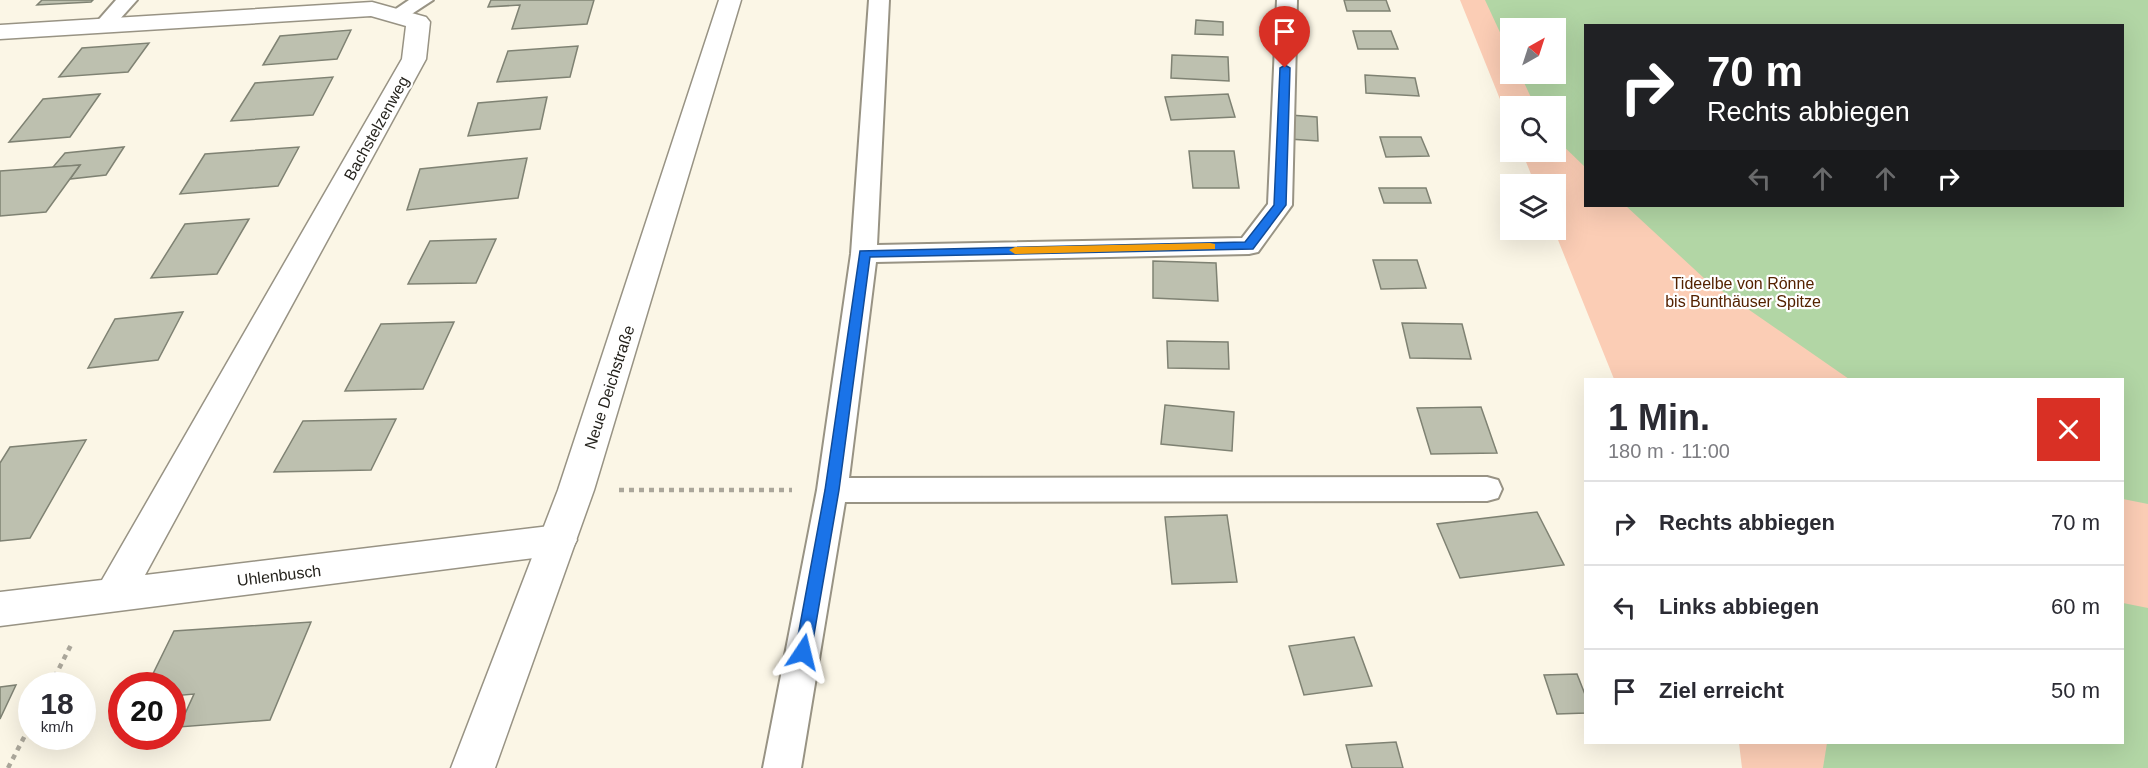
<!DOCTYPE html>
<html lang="de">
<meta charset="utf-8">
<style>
body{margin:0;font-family:Arial,sans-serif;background:#f7f7f7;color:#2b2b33;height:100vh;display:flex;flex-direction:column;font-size:22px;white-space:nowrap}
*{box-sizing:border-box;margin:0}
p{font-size:20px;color:#7c7c81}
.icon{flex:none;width:33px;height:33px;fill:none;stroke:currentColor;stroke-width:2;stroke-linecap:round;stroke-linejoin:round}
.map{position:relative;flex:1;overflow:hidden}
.details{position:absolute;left:1584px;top:378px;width:540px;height:366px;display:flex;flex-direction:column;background:#fff;border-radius:0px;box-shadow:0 6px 24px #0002}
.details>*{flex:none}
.guide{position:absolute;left:1584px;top:24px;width:540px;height:183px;border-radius:0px;box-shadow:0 6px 24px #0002;background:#202124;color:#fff;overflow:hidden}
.needle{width:39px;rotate:39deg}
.buttons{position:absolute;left:1500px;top:18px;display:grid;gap:12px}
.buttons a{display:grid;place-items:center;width:66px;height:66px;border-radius:0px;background:#fff;box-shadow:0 6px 24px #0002;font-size:30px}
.speed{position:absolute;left:18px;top:672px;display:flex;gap:12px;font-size:30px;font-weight:700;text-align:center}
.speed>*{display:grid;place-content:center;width:78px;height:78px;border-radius:50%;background:#fff;box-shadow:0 6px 24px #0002;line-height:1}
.speed small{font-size:15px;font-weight:400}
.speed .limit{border:9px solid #d22;background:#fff;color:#111}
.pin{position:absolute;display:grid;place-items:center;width:51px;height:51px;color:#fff;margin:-62px -26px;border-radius:50% 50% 50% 0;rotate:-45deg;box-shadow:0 0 6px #0007}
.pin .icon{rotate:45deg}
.me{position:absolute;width:66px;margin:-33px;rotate:10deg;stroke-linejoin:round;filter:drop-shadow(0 0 4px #0008)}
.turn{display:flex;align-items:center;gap:21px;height:126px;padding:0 24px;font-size:27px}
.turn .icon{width:78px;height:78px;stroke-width:2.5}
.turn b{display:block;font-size:42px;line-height:51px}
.lanes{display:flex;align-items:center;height:57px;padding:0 24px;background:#0003;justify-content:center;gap:30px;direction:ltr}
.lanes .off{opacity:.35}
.round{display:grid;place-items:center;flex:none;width:63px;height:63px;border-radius:0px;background:#f7f7f7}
.headline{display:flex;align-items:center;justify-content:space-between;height:102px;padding:0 24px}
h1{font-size:36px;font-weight:700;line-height:45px}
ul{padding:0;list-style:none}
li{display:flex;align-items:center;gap:18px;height:84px;padding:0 24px;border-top:2px solid #e1e1e2}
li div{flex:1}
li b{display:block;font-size:22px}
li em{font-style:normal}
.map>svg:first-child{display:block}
.green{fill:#fbcdb5;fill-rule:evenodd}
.water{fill:#b2d6a5}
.building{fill:#bdc0af;stroke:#7f8273;stroke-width:1.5}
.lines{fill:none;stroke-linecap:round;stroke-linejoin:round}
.lane-casing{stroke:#989384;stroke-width:4}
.street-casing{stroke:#989384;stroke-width:3}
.secondary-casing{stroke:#989384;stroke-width:3}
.path{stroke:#aaa69a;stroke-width:4.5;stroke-dasharray:5 5;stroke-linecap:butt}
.lane{fill:#fff;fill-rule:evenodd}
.street{fill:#fff;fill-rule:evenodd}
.secondary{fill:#fff;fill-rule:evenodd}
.route{fill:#1a73e8;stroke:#114b97;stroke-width:1.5}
.slow{fill:#f59e0b}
.labels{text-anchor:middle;stroke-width:4.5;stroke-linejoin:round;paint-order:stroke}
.street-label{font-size:16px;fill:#25231d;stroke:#fff}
.park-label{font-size:16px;fill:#542200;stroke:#fff}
</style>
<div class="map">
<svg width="2148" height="768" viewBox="0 0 2148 768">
<rect width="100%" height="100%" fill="#fbf6e6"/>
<!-- green -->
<path class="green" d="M1460 0H2148V768H1742L1739 743 2122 742V380L1614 379 1554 230 1556 184H1535L1522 152H1556V106H1510V124ZM1586 26H2122V206H1586ZM1510 28H1556V74H1510Z"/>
<!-- water -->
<g class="water">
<polygon points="1485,0 2148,0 2148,504 2123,499 2122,380 1849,379 1706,280 1626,206 2122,206 2122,26 1586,26 1585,167 1556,139 1556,106 1535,106 1520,74 1556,74 1556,28 1510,28 1510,54"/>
<polygon points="2123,603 2148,608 2148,768 1823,768 1827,743 2122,742"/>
</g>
<!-- building -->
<g class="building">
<polygon points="42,0 93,0 91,2 37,5"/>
<polygon points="491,0 594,0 587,24 512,29 520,5 488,7"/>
<polygon points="1344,0 1386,0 1390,11 1347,11"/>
<polygon points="1196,20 1223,22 1223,35 1195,34"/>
<polygon points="351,30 337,59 263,65 280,36"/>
<polygon points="1353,31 1391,31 1398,49 1358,49"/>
<polygon points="149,43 128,72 59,77 82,48"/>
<polygon points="578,46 570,77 497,82 508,51"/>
<polygon points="1172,55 1228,57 1229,81 1171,78"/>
<polygon points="1365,75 1415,78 1419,96 1366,93"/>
<polygon points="333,77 313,115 231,121 255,83"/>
<polygon points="100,94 70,137 9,142 43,99"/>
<polygon points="1228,94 1235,117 1171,120 1165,97"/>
<polygon points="547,97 540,129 468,136 478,103"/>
<polygon points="1290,115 1317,117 1318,141 1289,139"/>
<polygon points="1380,137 1421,137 1429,156 1386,157"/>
<polygon points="124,147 106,175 70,179 80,165 53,167 65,153"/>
<polygon points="299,147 278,186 180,194 205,154"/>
<polygon points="1189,151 1234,151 1239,188 1193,188"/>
<polygon points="527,158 518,198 407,210 420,169"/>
<polygon points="80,165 46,212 0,216 0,171"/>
<polygon points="1379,188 1426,188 1431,203 1384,203"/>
<polygon points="249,219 217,274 151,278 185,224"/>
<polygon points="496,239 476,283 408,284 430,241"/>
<polygon points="1373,260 1417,260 1426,288 1381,289"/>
<polygon points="1153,261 1216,263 1218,301 1153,298"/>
<polygon points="183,312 158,360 88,368 115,319"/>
<polygon points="454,322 423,389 345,391 381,324"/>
<polygon points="1402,323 1462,324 1471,359 1410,358"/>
<polygon points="1167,341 1228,342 1229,369 1168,368"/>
<polygon points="1165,405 1234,412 1232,451 1161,444"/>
<polygon points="1481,407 1497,453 1431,454 1417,408"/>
<polygon points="396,419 371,470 274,472 303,421"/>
<polygon points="86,440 30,538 0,541 0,463 10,447"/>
<polygon points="1537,512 1564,565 1460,578 1437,524"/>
<polygon points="1227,515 1237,582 1172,584 1165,517"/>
<polygon points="311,622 270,720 179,727 194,694 172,696 172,686 147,686 174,631"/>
<polygon points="1354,637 1372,686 1304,695 1289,646"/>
<polygon points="1577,674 1586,697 1586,713 1557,714 1544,675"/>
<polygon points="16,685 0,719 0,687"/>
<polygon points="1396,742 1403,768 1352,768 1346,745"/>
</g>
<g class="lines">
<defs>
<g id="lane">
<polygon points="116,0 137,0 111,29 97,29 94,25"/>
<polygon points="409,0 433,0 404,19 390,19 387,15"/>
<polygon points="869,0 889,0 877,245 1242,238 1268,204 1277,0 1297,0 1292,205 1258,252 1249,254 876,262 849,478 1487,477 1498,480 1502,489 1498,498 1487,501 845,502 801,768 763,768 817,490 851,254"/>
</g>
<polygon id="street" points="372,2 426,17 430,22 426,59 145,575 558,525 571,529 577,540 571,551 558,555 0,626 0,592 102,580 402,59 406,26 371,16 0,39 0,25"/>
<polygon id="secondary" points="719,0 741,0 594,490 495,768 451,768 558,490"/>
</defs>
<!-- lane casing -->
<use href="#lane" class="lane-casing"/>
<!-- street casing -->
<use href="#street" class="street-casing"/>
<!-- secondary casing -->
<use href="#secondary" class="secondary-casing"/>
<!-- path -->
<g class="path">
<polyline points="619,490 792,490"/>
<polyline points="50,686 72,643"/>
<polyline points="8,768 32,722"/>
</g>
<!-- lane -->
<use href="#lane" class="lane"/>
<!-- street -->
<use href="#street" class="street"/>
<!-- secondary -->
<use href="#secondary" class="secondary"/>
</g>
<!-- route -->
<polygon class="route" points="1285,65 1290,68 1286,205 1253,249 870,257 839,490 811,652 809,657 803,659 797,657 795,652 825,490 860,251 1245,242 1274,205 1280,68"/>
<!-- slow -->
<polygon class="slow" points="1210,243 1215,244 1215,249 1015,254 1009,250 1015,247"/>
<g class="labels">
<!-- street labels -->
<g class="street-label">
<text transform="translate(376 128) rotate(-61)" y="6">Bachstelzenweg</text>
<text transform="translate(609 387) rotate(-72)" y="6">Neue Deichstraße</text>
<text transform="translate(279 575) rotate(-7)" y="6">Uhlenbusch</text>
</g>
<!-- park labels -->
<g class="park-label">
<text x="1743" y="289">Tideelbe von Rönne<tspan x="1743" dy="18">bis Bunthäuser Spitze</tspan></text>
</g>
</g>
</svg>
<div class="buttons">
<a><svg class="needle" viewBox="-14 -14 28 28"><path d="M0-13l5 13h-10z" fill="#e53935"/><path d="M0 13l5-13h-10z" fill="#7c7c81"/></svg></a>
<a><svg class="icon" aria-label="search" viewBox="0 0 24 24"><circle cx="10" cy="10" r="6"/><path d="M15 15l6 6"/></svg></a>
<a><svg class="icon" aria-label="layers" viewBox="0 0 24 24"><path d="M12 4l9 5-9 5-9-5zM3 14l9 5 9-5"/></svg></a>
</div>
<div class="speed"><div>18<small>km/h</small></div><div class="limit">20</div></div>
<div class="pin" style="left:1285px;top:68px;background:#d93025"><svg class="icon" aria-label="arrive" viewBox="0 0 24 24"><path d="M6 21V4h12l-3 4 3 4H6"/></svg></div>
<svg class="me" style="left:803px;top:652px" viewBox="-20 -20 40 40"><path d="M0-17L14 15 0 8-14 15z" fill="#1a73e8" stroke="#fff" stroke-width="4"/></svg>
<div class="guide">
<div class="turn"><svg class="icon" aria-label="right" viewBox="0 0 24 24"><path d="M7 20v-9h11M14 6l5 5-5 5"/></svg><div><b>70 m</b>Rechts abbiegen</div></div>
<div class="lanes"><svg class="icon off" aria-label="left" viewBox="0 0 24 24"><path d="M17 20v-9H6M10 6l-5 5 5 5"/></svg><svg class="icon off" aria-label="ahead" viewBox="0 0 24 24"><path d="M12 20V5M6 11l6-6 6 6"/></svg><svg class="icon off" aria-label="ahead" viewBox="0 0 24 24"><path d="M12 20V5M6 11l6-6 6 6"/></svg><svg class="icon" aria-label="right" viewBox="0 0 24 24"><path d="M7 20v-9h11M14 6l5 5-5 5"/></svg></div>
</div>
<section class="details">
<div class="headline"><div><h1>1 Min.</h1><p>180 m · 11:00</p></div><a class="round" style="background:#d93025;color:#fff"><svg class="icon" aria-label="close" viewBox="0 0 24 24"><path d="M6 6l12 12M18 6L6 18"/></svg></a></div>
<ul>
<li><svg class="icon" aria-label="right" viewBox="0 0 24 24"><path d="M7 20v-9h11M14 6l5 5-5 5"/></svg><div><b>Rechts abbiegen</b></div><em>70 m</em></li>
<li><svg class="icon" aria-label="left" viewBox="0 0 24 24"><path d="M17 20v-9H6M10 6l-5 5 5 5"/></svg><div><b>Links abbiegen</b></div><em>60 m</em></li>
<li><svg class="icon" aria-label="arrive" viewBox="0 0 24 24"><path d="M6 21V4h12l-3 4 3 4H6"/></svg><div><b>Ziel erreicht</b></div><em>50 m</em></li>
</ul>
</section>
</div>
